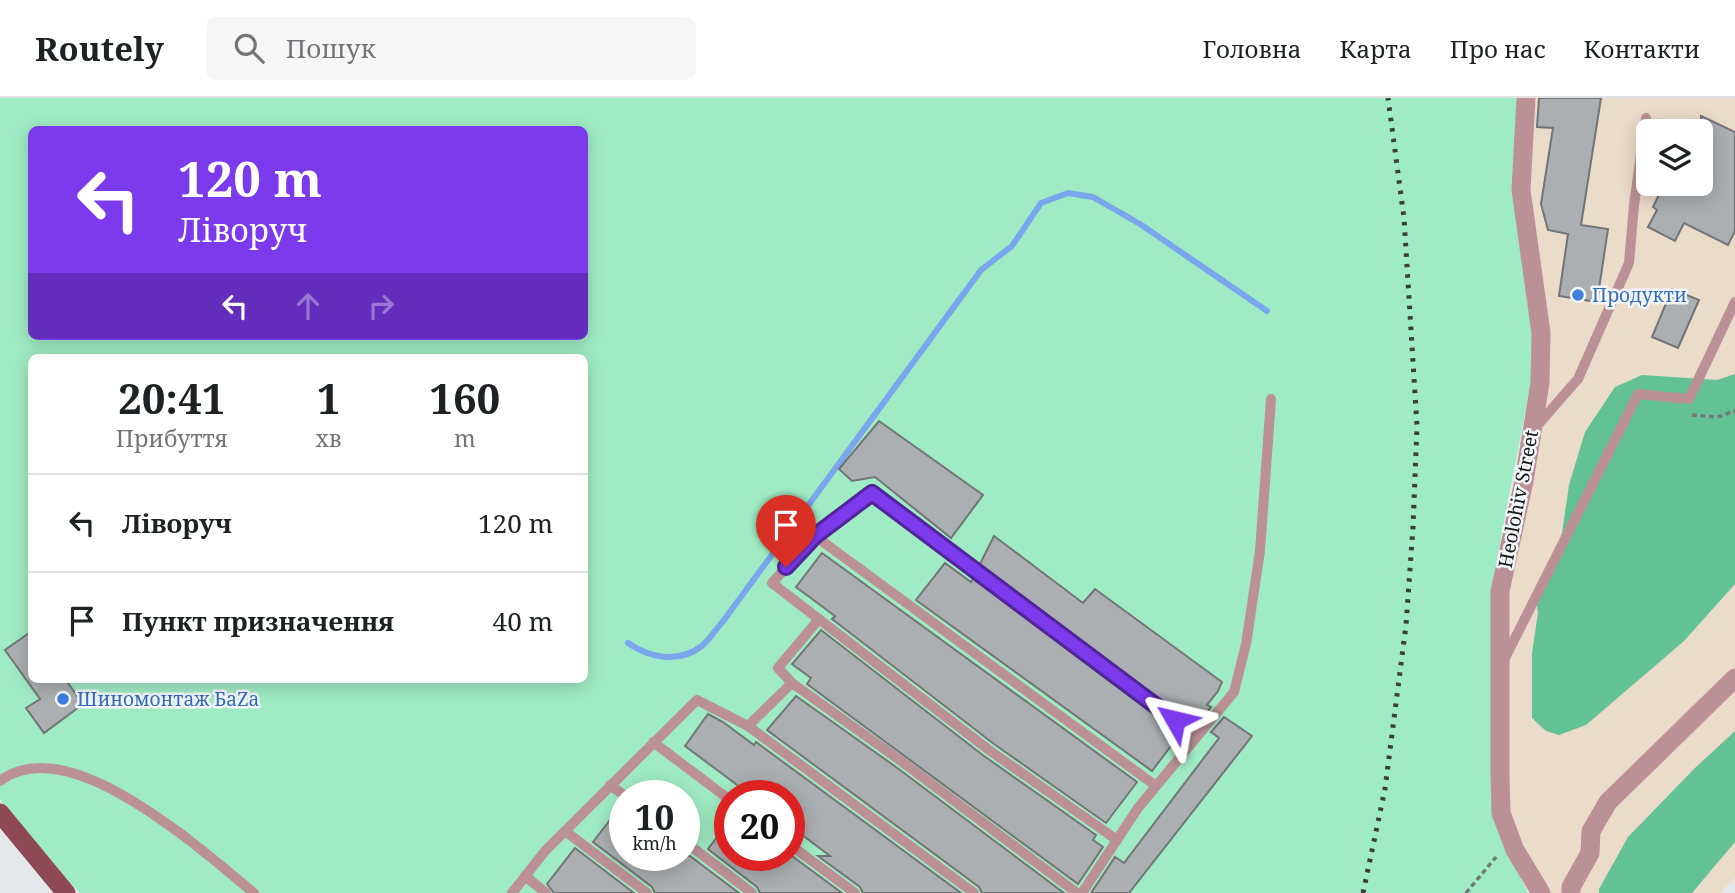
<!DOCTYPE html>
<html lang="uk">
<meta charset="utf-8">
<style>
body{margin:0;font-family:"Noto Serif",serif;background:#f6f6f6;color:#202124;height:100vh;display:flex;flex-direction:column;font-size:26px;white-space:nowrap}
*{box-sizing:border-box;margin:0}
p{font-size:23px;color:#757577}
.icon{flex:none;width:38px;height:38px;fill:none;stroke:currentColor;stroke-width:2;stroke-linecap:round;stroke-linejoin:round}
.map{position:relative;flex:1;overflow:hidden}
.panel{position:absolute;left:28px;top:256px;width:560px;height:329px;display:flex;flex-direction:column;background:#fff;border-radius:10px;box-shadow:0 4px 18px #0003}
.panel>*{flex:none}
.banner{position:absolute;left:28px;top:28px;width:560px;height:214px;border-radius:10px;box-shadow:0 4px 18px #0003;background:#7c3aed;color:#fff;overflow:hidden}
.controls{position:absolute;left:1636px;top:21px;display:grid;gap:14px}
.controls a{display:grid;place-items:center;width:77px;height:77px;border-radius:10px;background:#fff;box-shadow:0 4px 18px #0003;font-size:35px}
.speed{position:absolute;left:609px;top:682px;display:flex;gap:14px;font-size:35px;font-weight:700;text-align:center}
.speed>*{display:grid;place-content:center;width:91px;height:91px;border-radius:50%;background:#fff;box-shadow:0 4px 18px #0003;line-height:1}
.speed small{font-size:18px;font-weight:400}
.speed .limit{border:10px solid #d22;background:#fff;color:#111}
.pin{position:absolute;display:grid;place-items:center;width:60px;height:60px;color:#fff;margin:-72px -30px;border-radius:50% 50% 50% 0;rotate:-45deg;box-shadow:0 0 7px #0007}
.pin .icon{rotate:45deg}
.me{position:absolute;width:77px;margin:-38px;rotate:307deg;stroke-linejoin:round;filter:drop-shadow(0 0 5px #0008)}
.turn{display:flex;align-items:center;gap:24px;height:147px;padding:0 35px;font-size:32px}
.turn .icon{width:91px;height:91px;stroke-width:2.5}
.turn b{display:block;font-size:49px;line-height:60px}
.lanes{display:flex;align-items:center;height:66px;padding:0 35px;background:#0003;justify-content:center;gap:35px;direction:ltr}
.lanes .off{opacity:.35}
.eta{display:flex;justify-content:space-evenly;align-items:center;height:119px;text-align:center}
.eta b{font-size:42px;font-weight:700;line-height:49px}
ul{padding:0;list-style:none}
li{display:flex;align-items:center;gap:21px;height:98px;padding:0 35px;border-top:2px solid #e0e0e0}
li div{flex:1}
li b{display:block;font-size:26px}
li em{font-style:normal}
header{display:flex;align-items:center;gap:42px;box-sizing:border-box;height:98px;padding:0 35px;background:#fff;border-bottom:2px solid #e0e0e0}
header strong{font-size:33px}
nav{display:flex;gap:38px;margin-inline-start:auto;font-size:24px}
.search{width:490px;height:63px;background:#f6f6f6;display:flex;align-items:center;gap:18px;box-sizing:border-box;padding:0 24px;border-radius:10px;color:#757577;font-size:26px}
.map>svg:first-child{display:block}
.industrial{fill:#ebdbc9;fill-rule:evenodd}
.green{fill:#9fecc4;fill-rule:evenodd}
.forest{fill:#62c294}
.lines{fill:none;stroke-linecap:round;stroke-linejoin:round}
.stream{stroke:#7ba5ec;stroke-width:6}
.building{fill:#abafb2;stroke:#717577;stroke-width:2}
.path{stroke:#747779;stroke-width:3.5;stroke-dasharray:5 3.5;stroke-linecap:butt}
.service{stroke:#bb9197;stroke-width:10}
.minor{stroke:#bb9197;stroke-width:19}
.primary{stroke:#8f4855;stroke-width:19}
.rail{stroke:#3b3d3e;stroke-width:5;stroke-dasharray:3.5 7;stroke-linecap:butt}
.route-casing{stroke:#51269a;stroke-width:18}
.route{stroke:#7c3aed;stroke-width:12}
.shop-dot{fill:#3f7fe0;stroke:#f2f6f8;stroke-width:2.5}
.labels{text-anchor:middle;stroke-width:5;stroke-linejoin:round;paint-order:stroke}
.shop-label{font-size:19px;fill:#366cbe;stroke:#f2f6f8;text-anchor:start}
.street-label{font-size:19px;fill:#18191a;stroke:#f2f6f8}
</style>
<header>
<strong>Routely</strong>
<div class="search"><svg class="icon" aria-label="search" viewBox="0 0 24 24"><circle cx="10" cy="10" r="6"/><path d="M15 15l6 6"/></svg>Пошук</div>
<nav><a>Головна</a><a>Карта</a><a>Про нас</a><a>Контакти</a></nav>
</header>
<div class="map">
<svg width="1735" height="795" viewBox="0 0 1735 795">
<rect width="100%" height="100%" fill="#e4e8eb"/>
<!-- industrial -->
<path class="industrial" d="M1534 0H1735V780L1720 795H1547L1509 714 1508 494 1548 285 1529 91ZM1648 33H1701V86H1648Z"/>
<!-- green -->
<path class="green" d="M0 0H1517L1532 235 1531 284 1491 492 1492 717 1528 795H80L61 776 0 702ZM32 32H584V238H32ZM32 259H584V581H32ZM625 698H684V758H625ZM730 698H789V758H730Z"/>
<!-- forest -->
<g class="forest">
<polygon points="1735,276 1735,486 1684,543 1586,627 1559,637 1546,633 1532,620 1532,555 1538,515 1535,495 1558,462 1569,387 1585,334 1615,289 1642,277 1717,282"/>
<polygon points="1735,633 1735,744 1692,795 1599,795 1599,791 1628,739 1695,670"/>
</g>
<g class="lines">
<!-- stream -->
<path class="stream" d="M628 545C650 560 678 566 702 548 710 541 717 530 724 522L981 172 1012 148 1041 105 1068 95 1093 99 1140 126 1267 213"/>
</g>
<!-- building -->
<g class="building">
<polygon points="1539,0 1601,0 1581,127 1608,131 1597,204 1559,198 1568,136 1548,132 1541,106 1553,30 1537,29"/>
<polygon points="1701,18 1735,34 1735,133 1728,147 1684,125 1675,143 1648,129 1657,112 1653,109 1664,86 1701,86"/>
<polygon points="1672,191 1699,202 1678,250 1652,239"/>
<polygon points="879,323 983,397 951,440 875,379 852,383 839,371"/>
<polygon points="994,438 1083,505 1095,491 1222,584 1218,593 1207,607 1211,609 1199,624 1192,619 1189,624 980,466"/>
<polygon points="822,455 1137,684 1106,725 994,646 832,521 835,518 796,489"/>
<polygon points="945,465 971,484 973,481 1180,636 1152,673 916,502"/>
<polygon points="821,532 984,658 1096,737 1093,742 1103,749 1078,786 807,586 811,580 792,566"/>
<polygon points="32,533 32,581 65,581 83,606 44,635 26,610 40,601 5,552"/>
<polygon points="796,598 896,669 1064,795 982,795 979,789 767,632"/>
<polygon points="708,616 723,624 754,647 756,644 961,795 863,795 860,789 818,758 830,758 789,727 789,698 752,698 685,648"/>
<polygon points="1224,619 1252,638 1129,795 1091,795 1115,759 1124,765 1219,640 1211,634"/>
<polygon points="623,705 625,706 625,758 690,758 739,795 655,795 652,789 593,744"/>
<polygon points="730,722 730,758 792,758 842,795 760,795 757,789 708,751"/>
<polygon points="575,750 634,795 554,795 547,786"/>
</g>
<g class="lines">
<!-- path -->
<g class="path">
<polyline points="1692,317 1717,319 1735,313"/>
<polyline points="1466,795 1496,759"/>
</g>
<!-- service -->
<g class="service">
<polyline points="1535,330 1578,281 1629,165 1634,107 1646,20"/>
<polyline points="815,438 1156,688"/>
<polyline points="1503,564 1638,296 1689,301 1735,204"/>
<polyline points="792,585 901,663 1077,795"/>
<polyline points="748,628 974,795"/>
<polyline points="653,644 730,702"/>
<path d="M0 683C69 630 202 753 254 795"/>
<polyline points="610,687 625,698"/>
<polyline points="565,733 647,795"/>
<polyline points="1117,742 989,652 772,485 815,438 872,395 1196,639"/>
<polyline points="684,743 752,795"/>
<polyline points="789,746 855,795"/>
<polyline points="525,778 546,795"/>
<polyline points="512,795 545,753 697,602 748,628 792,585 778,570 819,521"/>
<polyline points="1082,795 1138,710 1234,594 1246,546 1260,453 1271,301"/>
</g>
<!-- minor -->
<g class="minor">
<polyline points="1526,0 1521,92 1541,235 1540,285 1524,383 1500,493 1500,678 1501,715 1515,752 1541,795"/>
<polyline points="1571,795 1571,789 1590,755 1591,733 1608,704 1735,580"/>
</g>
<!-- primary -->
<polyline class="primary" points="0,715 66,795"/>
<!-- rail -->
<polyline class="rail" points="1363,795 1385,691 1406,527 1413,429 1417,328 1404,120 1388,0"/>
</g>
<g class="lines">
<defs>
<polyline id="route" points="786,469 815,438 872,395 1175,622"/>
</defs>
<!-- route casing -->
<use href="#route" class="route-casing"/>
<!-- route -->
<use href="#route" class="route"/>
</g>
<!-- markers -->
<g class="shop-dot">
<circle cx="1578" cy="197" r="7"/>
<circle cx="63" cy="601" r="7"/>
</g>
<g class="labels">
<!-- shop labels -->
<g class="shop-label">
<text x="1592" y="204">Продукти</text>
<text x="77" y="608">Шиномонтаж БаZa</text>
</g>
<!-- street labels -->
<g class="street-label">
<text transform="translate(1518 401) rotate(-79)" y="7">Heolohiv Street</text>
</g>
</g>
</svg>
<div class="controls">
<a><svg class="icon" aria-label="layers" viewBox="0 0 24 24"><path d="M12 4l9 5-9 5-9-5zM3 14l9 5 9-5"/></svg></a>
</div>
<div class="speed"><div>10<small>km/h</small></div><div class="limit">20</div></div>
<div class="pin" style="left:786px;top:469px;background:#d93025"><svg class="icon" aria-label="arrive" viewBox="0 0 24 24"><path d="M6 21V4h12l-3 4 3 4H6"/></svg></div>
<svg class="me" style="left:1175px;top:622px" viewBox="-20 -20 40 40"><path d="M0-17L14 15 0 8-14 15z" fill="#7c3aed" stroke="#fff" stroke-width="4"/></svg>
<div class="banner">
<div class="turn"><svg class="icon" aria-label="left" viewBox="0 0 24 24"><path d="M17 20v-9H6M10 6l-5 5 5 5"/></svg><div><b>120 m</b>Ліворуч</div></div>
<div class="lanes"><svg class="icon" aria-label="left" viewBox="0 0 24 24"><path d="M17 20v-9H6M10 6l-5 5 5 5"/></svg><svg class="icon off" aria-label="ahead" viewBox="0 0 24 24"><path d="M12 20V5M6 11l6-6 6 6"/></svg><svg class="icon off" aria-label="right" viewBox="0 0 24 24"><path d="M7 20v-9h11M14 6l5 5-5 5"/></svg></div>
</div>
<section class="panel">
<div class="eta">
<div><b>20:41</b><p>Прибуття</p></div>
<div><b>1</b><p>хв</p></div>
<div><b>160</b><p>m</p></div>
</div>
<ul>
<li><svg class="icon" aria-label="left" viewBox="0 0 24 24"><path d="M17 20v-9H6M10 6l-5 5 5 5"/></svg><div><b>Ліворуч</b></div><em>120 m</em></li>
<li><svg class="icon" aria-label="arrive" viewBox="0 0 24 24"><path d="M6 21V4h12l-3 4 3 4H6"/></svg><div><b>Пункт призначення</b></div><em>40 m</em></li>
</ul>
</section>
</div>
